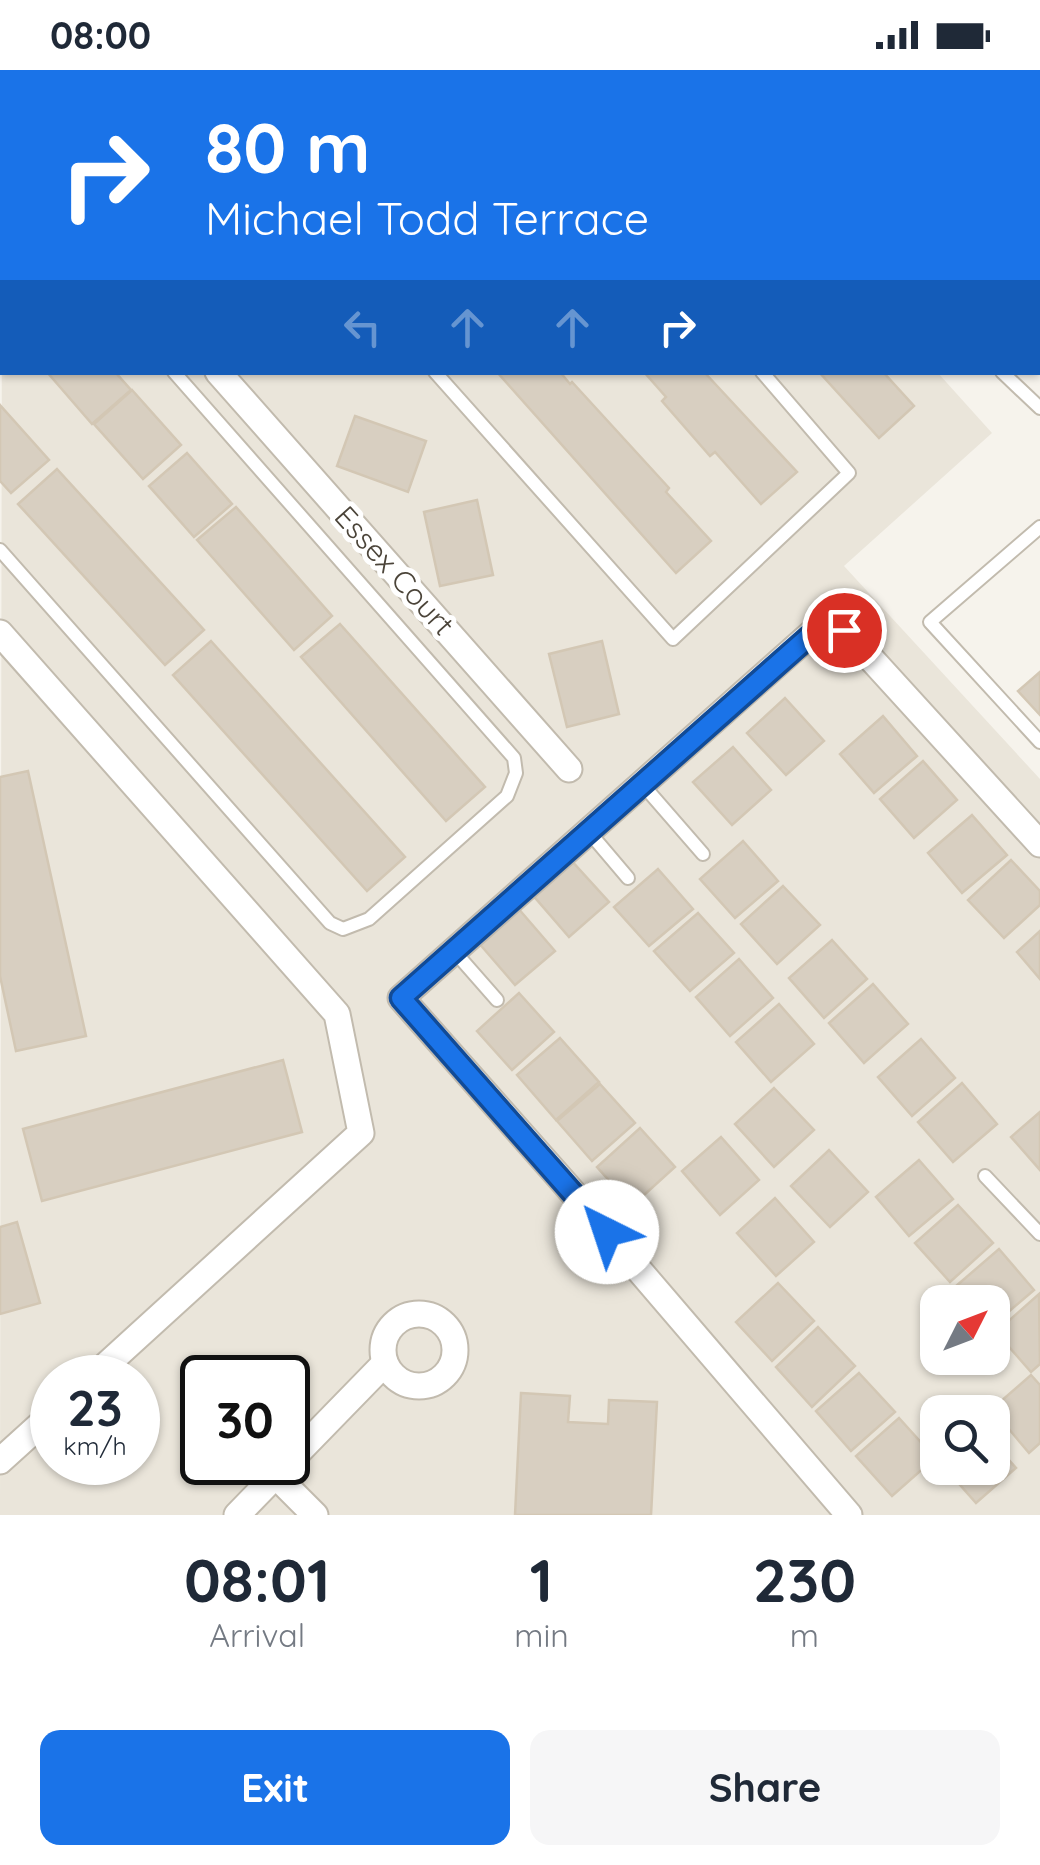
<!DOCTYPE html>
<style>
body{margin:0;font-family:Quicksand,sans-serif;background:#f6f6f7;color:#1f2937;height:100vh;display:flex;flex-direction:column;font-size:38px;white-space:nowrap}
*{box-sizing:border-box;margin:0}
p{font-size:32px;color:#747a83}
.icon{flex:none;width:55px;height:55px;fill:none;stroke:currentColor;stroke-width:2;stroke-linecap:round;stroke-linejoin:round}
.map{position:relative;height:1445px;overflow:hidden}
.side{display:flex;flex-direction:column;background:#fff;flex:1}
.side>*{flex:none}
.banner{position:absolute;left:0px;top:0px;width:1040px;height:305px;box-shadow:0 2px 8px #0004;background:#1a73e8;color:#fff;overflow:hidden}
.needle{width:65px;rotate:48deg}
.fabs{position:absolute;left:920px;top:1215px;display:grid;gap:20px}
.fabs a{display:grid;place-items:center;width:90px;height:90px;border-radius:20px;background:#fff;box-shadow:0 2px 8px #0004;font-size:50px}
.speed{position:absolute;left:30px;top:1285px;display:flex;gap:20px;font-size:50px;font-weight:700;text-align:center}
.speed>*{display:grid;place-content:center;width:130px;height:130px;border-radius:50%;background:#fff;box-shadow:0 2px 8px #0004;line-height:1}
.speed small{font-size:25px;font-weight:400}
.speed .limit{border:5px solid #111;border-radius:15px;background:#fff;color:#111}
.pin{position:absolute;display:grid;place-items:center;width:85px;height:85px;color:#fff;margin:-42px;border:5px solid #fff;border-radius:50%;box-shadow:0 2px 10px #0007}
.me{position:absolute;width:110px;margin:-55px;rotate:319deg;stroke-linejoin:round;filter:drop-shadow(0 0 8px #0008)}
.turn{display:flex;align-items:center;gap:35px;height:210px;padding:0 40px;font-size:45px}
.turn .icon{width:130px;height:130px;stroke-width:2.5}
.turn b{display:block;font-size:70px;line-height:85px}
.lanes{display:flex;align-items:center;height:95px;padding:0 40px;background:#0003;justify-content:center;gap:50px;direction:ltr}
.lanes .off{opacity:.35}
.eta{display:flex;justify-content:space-evenly;align-items:center;height:170px;text-align:center}
.eta b{font-size:60px;font-weight:800;line-height:70px}
.button{display:flex;gap:20px;margin-top:auto;padding:20px 40px}
.button a{flex:1;height:115px;border-radius:20px;background:#1a73e8;color:#fff;font-size:40px;font-weight:800;line-height:115px;text-align:center}
.button a+a{background:#f6f6f7;color:#1f2937}
.status{display:flex;justify-content:space-between;align-items:center;height:70px;padding:0 50px;background:#fff;direction:ltr}
.status svg{height:28px;fill:currentColor}
.map>svg:first-child{display:block}
.residential{fill:#eae5da;fill-rule:evenodd}
.building{fill:#d8cfc1;stroke:#d3c7b4;stroke-width:2.5}
.lines{fill:none;stroke-linecap:round;stroke-linejoin:round}
.service-casing{stroke:#c2bbae;stroke-width:16}
.minor-casing{stroke:#c2bbae;stroke-width:29}
.secondary-casing{stroke:#d6c79b;stroke-width:39}
.service{stroke:#fff;stroke-width:12}
.minor{stroke:#fff;stroke-width:25}
.secondary{stroke:#fff3cd;stroke-width:35}
.route-casing{stroke:#114b97;stroke-width:25}
.route{stroke:#1a73e8;stroke-width:18}
.labels{text-anchor:middle;stroke-width:10;stroke-linejoin:round;paint-order:stroke}
.street-label{font-size:30px;fill:#4b4439;stroke:#fff}
</style>
<div class="status"><b>08:00</b><svg viewBox="0 0 49 12"><path d="M0 12V9h3v3zM5 12V6h3v6zM10 12V3h3v9zM15 12V0h3v12zM26 1h20v11H26zM47 4h2v5h-2z"/></svg></div>
<div class="map">
<svg width="1040" height="1445" viewBox="0 0 1040 1445">
<rect width="100%" height="100%" fill="#f6f3ec"/>
<!-- residential -->
<g class="residential">
<polygon points="0,0 775,0 2,2 0,98"/>
<path d="M2 170V302L938 303 992 363 844 496 1040 709V1445H0ZM938 1232H992V1288H938ZM52 1308H138V1392H52ZM202 1308H288V1392H202ZM938 1342H992V1398H938Z"/>
</g>
<!-- building -->
<g class="building">
<polygon points="47,302 115,302 131,320 92,354"/>
<polygon points="497,302 560,302 570,314 572,312 669,418 666,422 711,471 676,503"/>
<polygon points="644,302 704,302 797,402 761,434 715,382 710,386 662,331 666,327"/>
<polygon points="819,302 883,302 914,336 879,368"/>
<polygon points="132,320 181,375 143,409 94,354"/>
<polygon points="0,335 49,390 11,423 0,411"/>
<polygon points="355,346 426,371 408,422 337,396"/>
<polygon points="187,383 232,434 194,467 149,416"/>
<polygon points="57,399 204,560 165,595 18,434"/>
<polygon points="477,430 493,505 440,516 424,442"/>
<polygon points="236,437 332,546 294,580 197,470"/>
<polygon points="340,554 485,717 446,751 301,587"/>
<polygon points="211,571 405,787 367,821 173,605"/>
<polygon points="602,571 619,644 567,657 549,584"/>
<polygon points="1040,602 1040,645 1018,621"/>
<polygon points="785,628 824,671 786,705 747,663"/>
<polygon points="883,646 917,686 874,723 840,684"/>
<polygon points="733,677 771,720 732,755 693,712"/>
<polygon points="923,691 957,730 914,768 880,729"/>
<polygon points="28,701 86,966 16,981 0,906 0,707"/>
<polygon points="972,745 1007,785 962,823 928,783"/>
<polygon points="743,771 778,811 735,848 700,809"/>
<polygon points="570,789 609,832 569,867 531,823"/>
<polygon points="1011,790 1040,821 1040,835 1004,868 968,830"/>
<polygon points="658,799 693,839 649,876 614,837"/>
<polygon points="783,816 820,855 777,894 741,854"/>
<polygon points="517,837 555,881 515,915 477,871"/>
<polygon points="698,843 734,883 690,921 654,881"/>
<polygon points="1040,861 1040,909 1017,882"/>
<polygon points="832,870 867,909 824,948 789,908"/>
<polygon points="739,889 773,928 730,966 696,927"/>
<polygon points="873,914 908,954 864,993 829,953"/>
<polygon points="519,923 554,962 512,1000 477,961"/>
<polygon points="779,934 814,974 771,1012 736,972"/>
<polygon points="560,968 599,1012 556,1050 517,1005"/>
<polygon points="921,969 955,1008 912,1046 878,1007"/>
<polygon points="283,990 302,1062 42,1131 23,1059"/>
<polygon points="962,1013 997,1054 953,1092 918,1052"/>
<polygon points="600,1014 635,1053 592,1091 557,1051"/>
<polygon points="774,1018 814,1060 774,1097 735,1054"/>
<polygon points="1040,1042 1040,1100 1011,1067"/>
<polygon points="640,1058 675,1097 632,1136 597,1097"/>
<polygon points="721,1067 759,1110 720,1145 682,1101"/>
<polygon points="829,1080 868,1122 830,1157 791,1116"/>
<polygon points="919,1090 953,1129 909,1166 876,1127"/>
<polygon points="775,1128 814,1172 776,1206 737,1163"/>
<polygon points="958,1135 993,1173 950,1212 915,1173"/>
<polygon points="17,1152 40,1233 0,1244 0,1157"/>
<polygon points="999,1179 1034,1220 992,1256 992,1232 968,1232 955,1217"/>
<polygon points="778,1213 814,1251 772,1291 736,1252"/>
<polygon points="1039,1224 1040,1294 1031,1302 996,1262"/>
<polygon points="818,1257 855,1296 812,1337 776,1297"/>
<polygon points="859,1303 895,1342 851,1381 816,1341"/>
<polygon points="1031,1305 1040,1315 1040,1373 1029,1383 992,1339"/>
<polygon points="521,1323 570,1326 568,1352 608,1354 609,1330 657,1332 651,1445 515,1445"/>
<polygon points="899,1348 935,1388 892,1426 856,1386"/>
<polygon points="992,1371 1016,1398 976,1433 945,1398 992,1398"/>
</g>
<g class="lines">
<defs>
<g id="service">
<polyline points="1038,151 1040,153"/>
<polyline points="1038,232 1040,234"/>
<polyline points="435,302 673,569 849,403 762,302"/>
<polyline points="1002,302 1040,338"/>
<polyline points="1040,457 930,552 1040,672"/>
<polyline points="0,480 330,853 343,859 369,849 507,726 516,703 514,688 174,302"/>
<polyline points="643,715 703,784"/>
<polyline points="589,762 628,808"/>
<polyline points="454,881 497,930"/>
<polyline points="985,1106 1040,1164"/>
</g>
<g id="minor">
<polyline points="76,0 76,2"/>
<polyline points="983,0 984,2"/>
<polyline points="218,302 569,699"/>
<polyline points="0,563 337,944 361,1063 92,1308"/>
<circle cx="419" cy="1280" r="36"/>
<polyline points="0,1391 52,1344"/>
<polyline points="275,1405 315,1445"/>
<polyline points="237,1445 385,1293"/>
<polyline points="849,1445 567,1116 401,928 812,563 845,560 1040,774"/>
</g>
<g id="secondary">
<polyline points="1038,4 1040,4"/>
<polyline points="0,128 2,128"/>
</g>
</defs>
<!-- service casing -->
<use href="#service" class="service-casing"/>
<!-- minor casing -->
<use href="#minor" class="minor-casing"/>
<!-- secondary casing -->
<use href="#secondary" class="secondary-casing"/>
<!-- service -->
<use href="#service" class="service"/>
<!-- minor -->
<use href="#minor" class="minor"/>
<!-- secondary -->
<use href="#secondary" class="secondary"/>
</g>
<g class="lines">
<defs>
<polyline id="route" points="607,1162 401,928 812,564 844,560"/>
</defs>
<!-- route casing -->
<use href="#route" class="route-casing"/>
<!-- route -->
<use href="#route" class="route"/>
</g>
<g class="labels">
<!-- street labels -->
<g class="street-label">
<text transform="translate(394 501) rotate(48)" y="10">Essex Court</text>
</g>
</g>
</svg>
<div class="fabs">
<a><svg class="needle" viewBox="-14 -14 28 28"><path d="M0-13l5 13h-10z" fill="#e53935"/><path d="M0 13l5-13h-10z" fill="#747a83"/></svg></a>
<a><svg class="icon" aria-label="search" viewBox="0 0 24 24"><circle cx="10" cy="10" r="6"/><path d="M15 15l6 6"/></svg></a>
</div>
<div class="speed"><div>23<small>km/h</small></div><div class="limit">30</div></div>
<div class="pin" style="left:844px;top:560px;background:#d93025"><svg class="icon" aria-label="arrive" viewBox="0 0 24 24"><path d="M6 21V4h12l-3 4 3 4H6"/></svg></div>
<svg class="me" style="left:607px;top:1162px" viewBox="-20 -20 40 40"><circle r="19" fill="#fff"/><path d="M0-13L10 11 0 6-10 11z" fill="#1a73e8"/></svg>
<div class="banner">
<div class="turn"><svg class="icon" aria-label="right" viewBox="0 0 24 24"><path d="M7 20v-9h11M14 6l5 5-5 5"/></svg><div><b>80 m</b>Michael Todd Terrace</div></div>
<div class="lanes"><svg class="icon off" aria-label="left" viewBox="0 0 24 24"><path d="M17 20v-9H6M10 6l-5 5 5 5"/></svg><svg class="icon off" aria-label="ahead" viewBox="0 0 24 24"><path d="M12 20V5M6 11l6-6 6 6"/></svg><svg class="icon off" aria-label="ahead" viewBox="0 0 24 24"><path d="M12 20V5M6 11l6-6 6 6"/></svg><svg class="icon" aria-label="right" viewBox="0 0 24 24"><path d="M7 20v-9h11M14 6l5 5-5 5"/></svg></div>
</div>
</div>
<section class="side">
<div class="eta">
<div><b>08:01</b><p>Arrival</p></div>
<div><b>1</b><p>min</p></div>
<div><b>230</b><p>m</p></div>
</div>
<div class="button"><a>Exit</a><a>Share</a></div>
</section>
